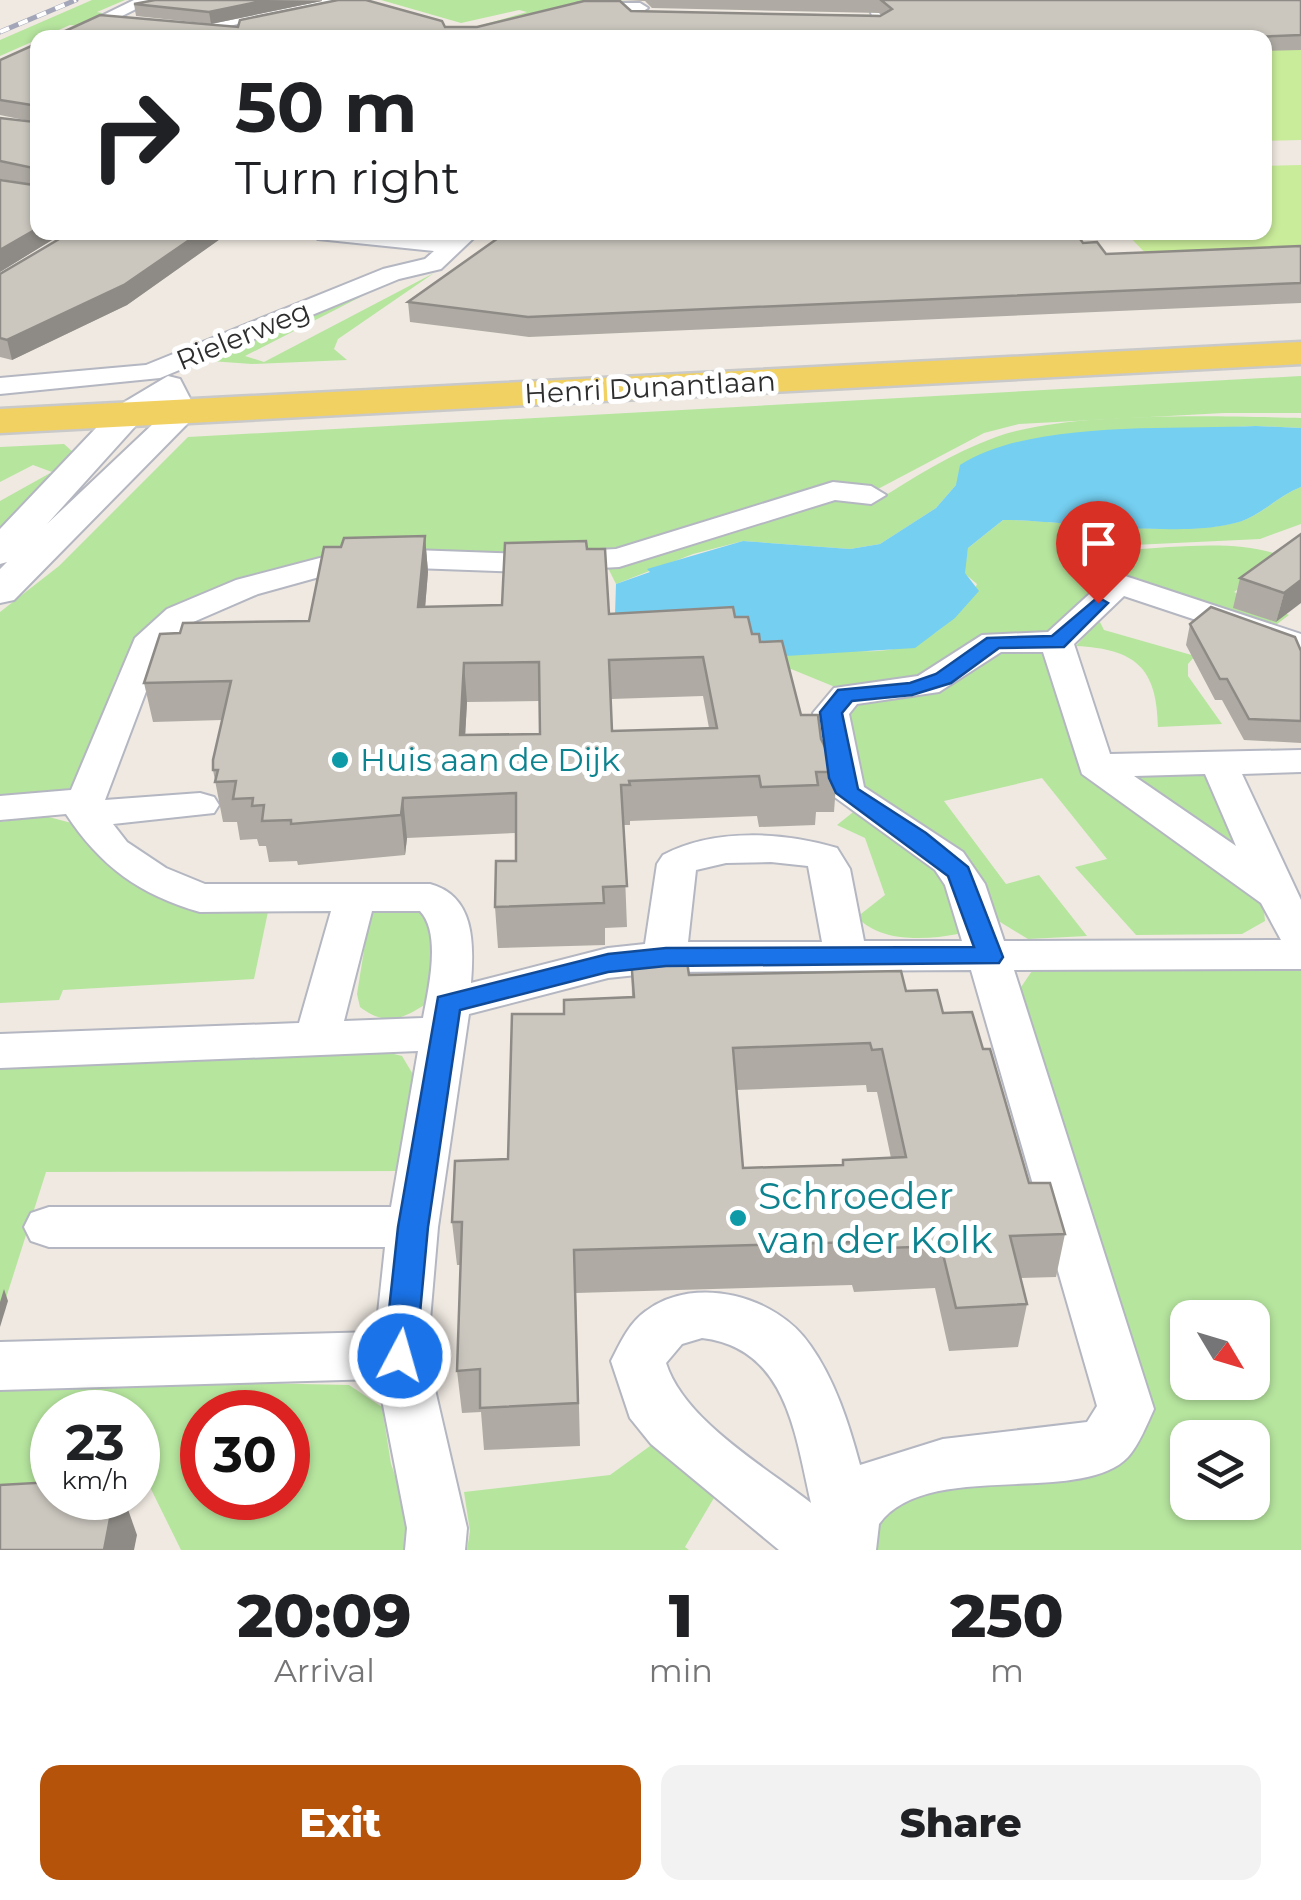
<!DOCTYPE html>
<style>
body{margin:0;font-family:Montserrat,sans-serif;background:#f2f2f2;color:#202124;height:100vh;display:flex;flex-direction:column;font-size:38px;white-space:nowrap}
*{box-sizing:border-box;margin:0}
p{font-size:32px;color:#757577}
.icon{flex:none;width:55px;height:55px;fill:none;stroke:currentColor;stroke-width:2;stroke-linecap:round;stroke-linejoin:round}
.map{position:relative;height:1550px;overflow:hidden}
.details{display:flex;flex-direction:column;background:#fff;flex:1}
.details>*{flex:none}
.top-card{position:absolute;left:30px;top:30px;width:1242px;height:210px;border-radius:20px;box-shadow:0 2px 8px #0004;background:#fff;color:#202124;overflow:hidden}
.needle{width:65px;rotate:128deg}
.controls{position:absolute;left:1170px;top:1300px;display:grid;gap:20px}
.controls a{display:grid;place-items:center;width:100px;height:100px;border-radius:20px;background:#fff;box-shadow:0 2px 8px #0004;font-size:50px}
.speed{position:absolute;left:30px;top:1390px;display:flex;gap:20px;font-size:50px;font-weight:700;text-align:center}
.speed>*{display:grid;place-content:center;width:130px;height:130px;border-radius:50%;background:#fff;box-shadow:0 2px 8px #0004;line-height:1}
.speed small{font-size:25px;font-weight:400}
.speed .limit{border:15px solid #d22;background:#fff;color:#111}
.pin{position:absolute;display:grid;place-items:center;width:85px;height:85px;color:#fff;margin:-102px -42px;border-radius:50% 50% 50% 0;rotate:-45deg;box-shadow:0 0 10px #0007}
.pin .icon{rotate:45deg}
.me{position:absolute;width:110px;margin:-55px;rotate:6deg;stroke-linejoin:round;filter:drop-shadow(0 0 8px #0008)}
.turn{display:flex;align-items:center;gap:35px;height:210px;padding:0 40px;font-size:45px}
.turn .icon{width:130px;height:130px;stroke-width:2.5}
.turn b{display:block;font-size:70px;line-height:85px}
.eta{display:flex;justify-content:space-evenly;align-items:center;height:170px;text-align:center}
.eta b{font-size:60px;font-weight:800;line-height:70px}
.cta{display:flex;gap:20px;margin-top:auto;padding:20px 40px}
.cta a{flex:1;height:115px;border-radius:20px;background:#b45309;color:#fff;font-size:40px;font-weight:800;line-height:115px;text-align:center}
.cta a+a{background:#f2f2f2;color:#202124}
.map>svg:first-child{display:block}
.green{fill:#b6e59e;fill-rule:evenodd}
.pitch{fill:#c9ec9a}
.water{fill:#75cff0}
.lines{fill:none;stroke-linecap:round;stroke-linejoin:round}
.minor-casing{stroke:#b4b7c1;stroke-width:4}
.tertiary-casing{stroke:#b4b7c1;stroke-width:4}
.primary-casing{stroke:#c9c9c9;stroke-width:5}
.minor{fill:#fff;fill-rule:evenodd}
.tertiary{fill:#fff;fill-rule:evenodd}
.primary{fill:#f2d163;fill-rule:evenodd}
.rail-casing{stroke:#a3a6b8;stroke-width:5}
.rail{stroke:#fff;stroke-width:4;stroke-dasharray:10;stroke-linecap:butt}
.wall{fill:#afaba4;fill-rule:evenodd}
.shaded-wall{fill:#8e8b86}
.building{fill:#cbc7bf;stroke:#8e8b86;stroke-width:2.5;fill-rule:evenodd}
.route{fill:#1a73e8;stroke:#114b97;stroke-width:2.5}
.culture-dot{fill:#0f9aa8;stroke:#fff;stroke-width:4}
.labels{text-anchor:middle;stroke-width:10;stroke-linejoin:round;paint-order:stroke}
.far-street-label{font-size:28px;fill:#2e2e2e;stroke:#fff}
.culture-label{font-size:32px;fill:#0d838f;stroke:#fff;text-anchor:start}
.near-culture-label{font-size:38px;fill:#0d838f;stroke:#fff;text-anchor:start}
</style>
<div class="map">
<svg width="1301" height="1550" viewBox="0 0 1301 1550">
<rect width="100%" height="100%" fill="#efe9e1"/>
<!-- green -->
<g class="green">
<polygon points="92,0 125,0 97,12 107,14 82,26 70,25 0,56 0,40"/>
<polygon points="381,0 626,0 571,5 475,27 527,12 519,10 461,23"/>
<polygon points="409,272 245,356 264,362 434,273 338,339 334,349 347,360 252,364 196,360"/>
<polygon points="1301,376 1301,413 1224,413 1019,424 984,433 876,490 595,552 494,557 345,552 301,563 249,581 134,641 115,680 82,786 61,797 0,802 0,612 59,566 188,437"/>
<path d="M1301 418V428L1256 426 1060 435 956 485 936 508 880 544 850 549 743 541 693 554 616 584 608 568 837 497 875 502C913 478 952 453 996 437 1069 411 1220 416 1301 418Z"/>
<polygon points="64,444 74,453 0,541 0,501 52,472 33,465 0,482 0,447"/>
<path d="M1301 487V524L1260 539 1112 546 1068 557C1084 564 1111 551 1129 550 1178 547 1241 539 1285 557L1234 592 1289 615 1277 624 1257 623 1109 572 1055 629 939 676 840 689 791 669 774 670 754 641C820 641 889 672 944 626 960 613 970 604 977 584L964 573 968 548 1003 520C1061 520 1200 541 1249 518 1267 509 1281 495 1301 487Z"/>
<path d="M1099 620 1104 630 1195 656 1188 664V676L1222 724 1158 727C1157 667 1135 649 1076 646Z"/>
<polygon points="1038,645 1048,658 1093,775 1263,901 1265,921 1242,934 1136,935 1075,867 1107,859 1042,778 944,801 1006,884 1039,875 1087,936 1028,939 987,914 861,786 849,707 937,691 991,653"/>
<polygon points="1202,773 1213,778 1248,854 1135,776"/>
<path d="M857 809 939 864 966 923 958 934C926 940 881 943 857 917L885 895 865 838 837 825Z"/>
<polygon points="45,816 79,825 118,862 270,902 254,979 63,990 59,1000 0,1003 0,822"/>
<path d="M405 900 439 922 426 1004C401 1020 385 1026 360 1007L357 994 370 913 381 905Z"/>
<path d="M1034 968 1301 969V1550H869L867 1529 923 1484 1135 1446 1015 996ZM1188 1318H1252V1382H1188ZM1188 1438H1252V1502H1188Z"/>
<polygon points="386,1052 402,1056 417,1081 399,1171 46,1172 0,1317 0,1062"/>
<path d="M7 1378 349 1385 382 1407 391 1464 415 1531 413 1550H181L148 1483H138V1412H52V1488L0 1492V1383ZM202 1412H288V1498H202Z"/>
<polygon points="657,1441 721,1486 685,1547 689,1550 467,1550 470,1531 464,1492 610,1475"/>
</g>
<!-- pitch -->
<g class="pitch">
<polygon points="1282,31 1301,44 1301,140 1265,141 1265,38 1047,38"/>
<polygon points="1301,165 1301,253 1152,260 1126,233 1265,232 1265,166"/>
</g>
<!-- water -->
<path class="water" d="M1256 426 1301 428V487C1281 495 1267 509 1249 518 1200 542 1061 520 1003 520L968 548 965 573 979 591 955 618 915 648 786 656 780 641 614 646 616 584 650 572 647 569 743 541 850 549 880 544 936 508 956 485 960 465C1030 420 1172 430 1256 426Z"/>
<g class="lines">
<defs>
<g id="minor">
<polygon points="134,0 154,0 78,38 56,38"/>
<polygon points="310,0 340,0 195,34 187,29"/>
<polygon points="867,0 883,0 895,38 879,38"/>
<polygon points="578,3 640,3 648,8 640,13 573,11 570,8"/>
<polygon points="307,232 384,232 447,239 455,232 480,232 441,269 399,279 160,378 0,394 0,378 146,365 383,269 425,259 434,251 318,239"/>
<path d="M833 482 871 486 886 495 871 504 835 500 619 567 527 572 359 566 258 594 191 623 162 649 105 800 200 793 214 797 219 805 214 813 113 824 127 842 166 868 205 884H430C475 896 474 944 471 983L608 948 645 944 657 864 663 855C714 828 783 832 837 848L850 869 864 941H962L945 885 935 870 829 793 822 777 813 713 834 688 918 676 982 635 1048 632 1108 577 1119 574 1301 634V655L1124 596 1074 644 1110 754 1301 750V772L1242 774 1301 900V969L1014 970 1154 1409C1147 1424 1139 1445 1128 1457 1081 1507 926 1458 879 1524L876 1550H779L651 1444 630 1418 611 1361C620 1343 629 1323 646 1311 695 1274 777 1296 810 1345 835 1380 849 1424 860 1465L943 1439 1087 1422 1097 1406 971 970 665 972 608 978 469 1014 438 1227 427 1355 467 1528 465 1550H405L407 1528 378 1379 0 1390V1342L376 1332 385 1247H49L31 1241 24 1227 31 1213 49 1207H391L418 1051 0 1068V1034L299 1023 331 911 200 912C140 895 100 866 66 814L0 820V796L71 790 135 638 167 609 236 580 358 548 527 554 616 549ZM1001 652H1043L1082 774 1261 903 1281 940 1004 941 985 884 963 852 864 787 849 714 857 704 939 692ZM1205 774 1236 846 1134 776ZM771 862 808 866 822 942H688L696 870 726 863ZM372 911H420C442 934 428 990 423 1018L344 1021ZM702 1338C787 1348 795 1434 811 1503 764 1466 684 1420 666 1363L682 1344Z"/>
</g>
<path id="tertiary" d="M168 376 180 379 197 412 192 419 14 600 0 603V569L7 562 0 564V529L116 407ZM161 407 163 411 154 423 47 524 140 421Z"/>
<polygon id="primary" points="1301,342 1301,364 0,433 0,409"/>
</defs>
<!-- minor casing -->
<use href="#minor" class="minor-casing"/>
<!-- tertiary casing -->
<use href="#tertiary" class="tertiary-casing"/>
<!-- primary casing -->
<use href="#primary" class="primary-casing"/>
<!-- minor -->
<use href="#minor" class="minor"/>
<!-- tertiary -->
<use href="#tertiary" class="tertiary"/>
<!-- primary -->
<use href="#primary" class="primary"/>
<defs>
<polyline id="rail" points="0,32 76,0"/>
</defs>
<!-- rail casing -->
<use href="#rail" class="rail-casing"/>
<!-- rail -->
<use href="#rail" class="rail"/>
</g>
<!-- wall -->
<g class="wall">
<polygon points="155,0 322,0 322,1 211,24 136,16 134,4"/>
<polygon points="620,0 1301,0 1301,50 1265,51 1265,38 50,38 238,27 477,27 631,11 881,15 879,13 652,8 645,1"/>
<path d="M38 43 65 232 0 272V180L24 183 0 179V60ZM0 115 34 122 0 118Z"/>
<polygon points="71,232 230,232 127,305 12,360 0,357 0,274"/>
<polygon points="1083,243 1106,254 1301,246 1301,303 529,337 410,322 408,302"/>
<polygon points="1301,534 1276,622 1233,608 1240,578"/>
<path d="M425 536 428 572 425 607 502 605 587 549 609 614 735 617 760 642 801 715 821 739 837 772 834 812H816L815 825 759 827 757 816 630 821V825H623L627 927 605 928V945L498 948 495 907 516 861V833L407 838 405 855 298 865 297 861 269 862 266 846H259L257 839 240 840 237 822H223L213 770 222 720 153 722 144 683 180 633 309 621 341 547ZM703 696 709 728 612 731 611 699ZM539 701 540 734 465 735 467 702Z"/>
<polygon points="1190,624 1301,651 1301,743 1244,740 1222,700 1215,700 1186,645"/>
<path d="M631 958 689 975 906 991 943 1013 983 1049 1029 1183 1065 1234 1056 1277 1021 1278 1027 1304 1018 1347 949 1351 935 1288 854 1292 852 1285 576 1293 580 1446 484 1450 481 1412 462 1413 457 1371 460 1265H457L452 1222 508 1159 564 1014 632 997ZM866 1085 867 1092H877L891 1158 842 1165 743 1168 736 1090Z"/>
</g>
<!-- shaded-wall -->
<g class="shaded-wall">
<polygon points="267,0 322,1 211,24 209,12"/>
<polygon points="38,228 38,232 65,232 0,272 0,250"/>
<polygon points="201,232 230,232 127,305 12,360 7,340"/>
<polygon points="425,536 428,572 422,645 418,607"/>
<polygon points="1301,580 1301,603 1276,622 1284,593"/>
<polygon points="464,663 467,702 463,775 460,735"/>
<polygon points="403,798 407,838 405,855 401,815"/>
<polygon points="4,1289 8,1301 0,1327 0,1302"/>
<polygon points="114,1498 124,1498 137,1535 134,1550 104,1550"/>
</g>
<!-- building -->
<g class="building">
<polygon points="155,0 267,0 209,12 134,4"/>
<polygon points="338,0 366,0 442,21 445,27 477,27 584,1 620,1 631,11 880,16 892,9 881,0 1301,0 1301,35 1225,38 50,38 100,15 238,27 240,20"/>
<polygon points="38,43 38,106 0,100 0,60"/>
<polygon points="38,110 38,169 0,161 0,118 34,122"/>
<polygon points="38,171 38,228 0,250 0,180 34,185"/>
<polygon points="71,232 201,232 124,285 7,340 0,338 0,274"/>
<polygon points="576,232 1075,232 1083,243 1097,242 1106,254 1301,246 1301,283 528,317 408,302 501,236"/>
<polygon points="1301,534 1301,580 1284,593 1240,578"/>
<path d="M425 536 418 607 502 605 505 543 586 541 587 549H605L609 614 733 607 735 617H748L752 634H759L760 642 782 641 801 715H818L821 739 837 772H816L818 785 761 787 759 776 629 781 630 785H621L627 886 603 887 604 903 495 907 496 861H516V793L403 798 401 815 291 824V820L262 821 264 805 252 806 253 798 233 799 236 781 215 782 218 770H213V760L231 681 144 683 160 634 180 633 183 623 309 621 324 547H341L344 538ZM703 657 717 728 612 731 609 660ZM539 662 540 734 460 735 464 663Z"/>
<polygon points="1211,607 1295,637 1301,651 1301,721 1249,719 1227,679 1220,679 1190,624"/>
<path d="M686 955 689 975 901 971 906 991 937 990 943 1013 972 1012 983 1049H990L1029 1183H1050L1065 1234 1010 1236 1027 1304 956 1308 941 1246 859 1249 857 1242 574 1250 578 1403 480 1408V1369L457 1371 462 1222H452L455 1161 508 1159 512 1014H564V1000L634 997 631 958ZM870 1043 872 1050 882 1049 906 1157 843 1160V1165L743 1168 733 1048Z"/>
<polygon points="52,1482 52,1498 114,1498 104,1550 0,1550 0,1485"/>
</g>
<!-- route -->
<polygon class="route" points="1098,597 1108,603 1064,647 999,648 951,683 912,695 852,701 842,713 858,789 926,833 968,867 1003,957 999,963 666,966 608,972 460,1010 428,1227 416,1356 412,1366 400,1370 388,1366 384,1356 398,1227 438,997 608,954 666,948 974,947 948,876 836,793 829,778 820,712 838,690 910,683 936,674 987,638 1052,636"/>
<!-- markers -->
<g class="culture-dot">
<circle cx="340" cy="760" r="10"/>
<circle cx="738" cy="1218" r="10"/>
</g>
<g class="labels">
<!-- far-street labels -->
<g class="far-street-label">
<text transform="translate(243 335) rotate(-22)" y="10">Rielerweg</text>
<text transform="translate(650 387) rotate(-3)" y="10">Henri Dunantlaan</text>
</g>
<!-- culture labels -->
<g class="culture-label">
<text x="360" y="771">Huis aan de Dijk</text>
</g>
<!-- near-culture labels -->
<g class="near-culture-label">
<text x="758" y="1209">Schroeder<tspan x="758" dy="44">van der Kolk</tspan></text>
</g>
</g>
</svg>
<div class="controls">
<a><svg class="needle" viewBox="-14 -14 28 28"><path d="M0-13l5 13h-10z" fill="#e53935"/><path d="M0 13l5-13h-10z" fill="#757577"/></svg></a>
<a><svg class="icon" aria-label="layers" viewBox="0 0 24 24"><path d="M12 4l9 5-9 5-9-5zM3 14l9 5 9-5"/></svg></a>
</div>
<div class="speed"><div>23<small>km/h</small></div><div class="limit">30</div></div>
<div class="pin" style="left:1098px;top:603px;background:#d93025"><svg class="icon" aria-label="arrive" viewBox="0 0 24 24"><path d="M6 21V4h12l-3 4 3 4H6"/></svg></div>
<svg class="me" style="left:400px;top:1356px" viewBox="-20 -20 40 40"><circle r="17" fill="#1a73e8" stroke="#fff" stroke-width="3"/><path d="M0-11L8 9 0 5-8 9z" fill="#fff"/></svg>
<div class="top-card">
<div class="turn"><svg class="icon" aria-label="right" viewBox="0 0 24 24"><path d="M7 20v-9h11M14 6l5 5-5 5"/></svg><div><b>50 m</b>Turn right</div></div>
</div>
</div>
<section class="details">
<div class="eta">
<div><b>20:09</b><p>Arrival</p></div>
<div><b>1</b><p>min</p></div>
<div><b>250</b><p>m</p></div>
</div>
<div class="cta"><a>Exit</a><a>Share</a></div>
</section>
